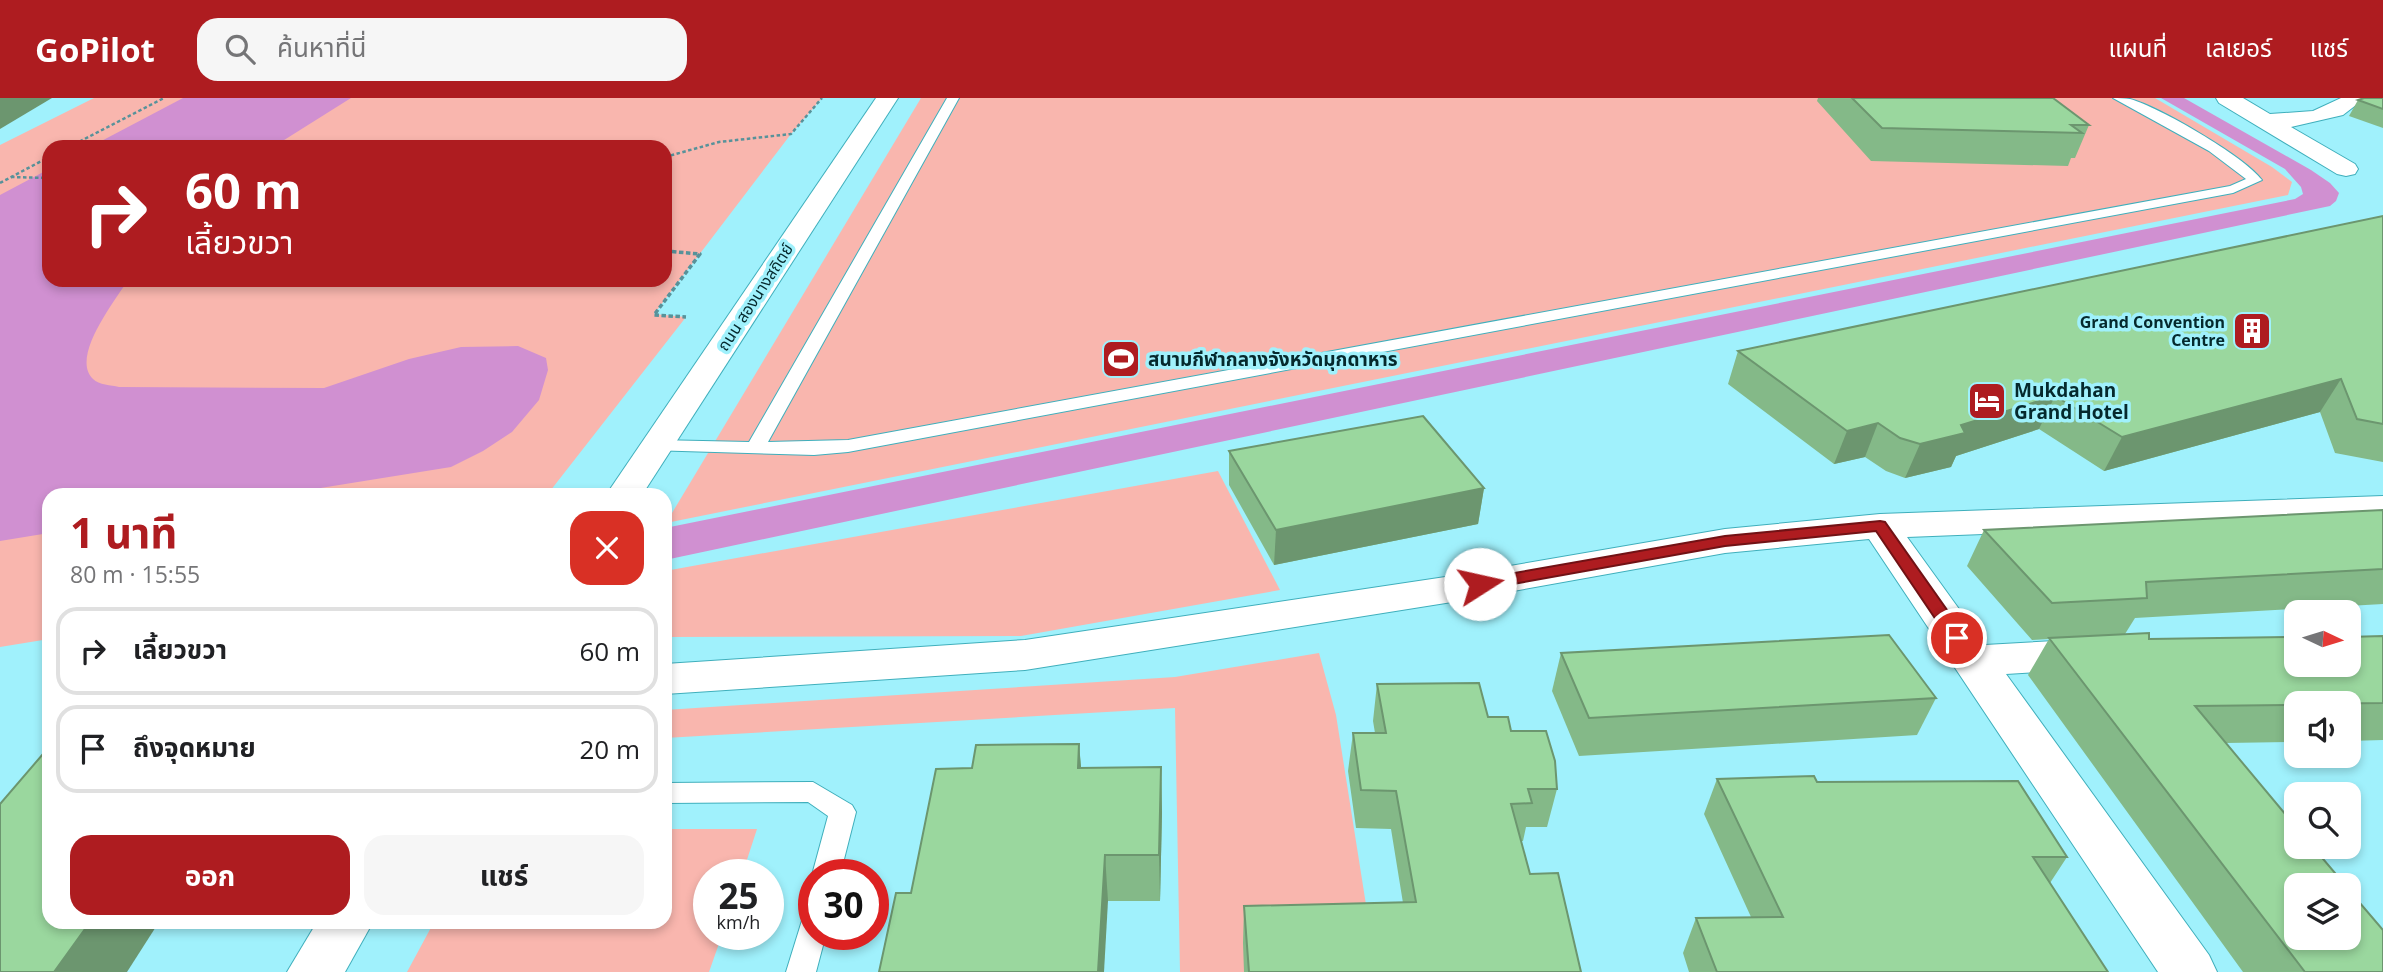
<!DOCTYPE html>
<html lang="th">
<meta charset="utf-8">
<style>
body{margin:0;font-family:"Open Sans","Noto Sans Thai",sans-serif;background:#f6f6f6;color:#202124;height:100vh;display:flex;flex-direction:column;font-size:26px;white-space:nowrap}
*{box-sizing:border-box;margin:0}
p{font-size:23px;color:#757577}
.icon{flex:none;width:38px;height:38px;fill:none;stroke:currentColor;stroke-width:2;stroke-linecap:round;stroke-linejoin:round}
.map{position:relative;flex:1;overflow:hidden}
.panel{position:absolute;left:42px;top:390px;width:630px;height:441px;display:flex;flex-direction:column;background:#fff;border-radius:21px;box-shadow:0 4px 10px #0003}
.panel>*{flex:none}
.top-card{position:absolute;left:42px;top:42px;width:630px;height:147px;border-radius:21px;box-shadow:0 4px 10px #0003;background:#ae1c20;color:#fff;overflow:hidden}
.needle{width:46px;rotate:94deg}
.buttons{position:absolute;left:2284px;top:502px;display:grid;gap:14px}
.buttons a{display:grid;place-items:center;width:77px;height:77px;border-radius:14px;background:#fff;box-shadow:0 4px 10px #0003;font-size:35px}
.speed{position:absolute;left:693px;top:761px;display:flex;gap:14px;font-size:35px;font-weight:700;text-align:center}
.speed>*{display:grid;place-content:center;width:91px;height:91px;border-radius:50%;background:#fff;box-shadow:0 4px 10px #0003;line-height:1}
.speed small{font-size:18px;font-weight:400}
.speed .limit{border:10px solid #d22;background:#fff;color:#111}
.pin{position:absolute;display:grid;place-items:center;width:60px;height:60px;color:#fff;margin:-30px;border:4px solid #fff;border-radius:50%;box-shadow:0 2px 7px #0007}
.me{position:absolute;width:77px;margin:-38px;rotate:80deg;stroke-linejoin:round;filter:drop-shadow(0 0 5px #0008)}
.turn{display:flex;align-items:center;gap:24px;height:147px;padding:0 28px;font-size:32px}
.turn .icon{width:91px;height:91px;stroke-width:2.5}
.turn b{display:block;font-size:49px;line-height:60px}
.round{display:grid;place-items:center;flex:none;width:74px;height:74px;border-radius:21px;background:#f6f6f6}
.headline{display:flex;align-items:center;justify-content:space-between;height:119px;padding:0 28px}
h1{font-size:42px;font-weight:700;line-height:52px;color:#ae1c20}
.button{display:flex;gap:14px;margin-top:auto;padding:14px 28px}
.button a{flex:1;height:80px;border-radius:21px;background:#ae1c20;color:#fff;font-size:28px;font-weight:700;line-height:80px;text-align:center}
.button a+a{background:#f6f6f6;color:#202124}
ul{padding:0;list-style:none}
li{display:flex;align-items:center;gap:21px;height:88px;margin:0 14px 10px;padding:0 14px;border:4px solid #e0e0e0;border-radius:21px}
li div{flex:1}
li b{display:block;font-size:26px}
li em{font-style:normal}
header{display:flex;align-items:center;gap:42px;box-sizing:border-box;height:98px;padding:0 35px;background:#ae1c20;color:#fff}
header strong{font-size:33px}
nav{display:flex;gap:38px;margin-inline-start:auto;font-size:24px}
.search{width:490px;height:63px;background:#f6f6f6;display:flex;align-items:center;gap:18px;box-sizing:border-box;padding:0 24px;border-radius:21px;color:#757577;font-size:26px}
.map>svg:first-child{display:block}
.green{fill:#f9b6ae;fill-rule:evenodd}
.water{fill:#d090d1}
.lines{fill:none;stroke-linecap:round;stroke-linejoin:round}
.lane-casing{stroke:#3fafbc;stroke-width:2}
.street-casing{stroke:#3fafbc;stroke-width:2}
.path-far1{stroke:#57929a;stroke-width:2.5;stroke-dasharray:3.5 2.5;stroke-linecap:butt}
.path{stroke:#57929a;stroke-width:3.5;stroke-dasharray:4.5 2.5;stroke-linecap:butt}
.lane{fill:#fff;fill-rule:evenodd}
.street{fill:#fff;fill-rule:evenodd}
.wall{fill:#84b988}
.shaded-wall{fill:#6c966f}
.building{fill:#9ad79e;stroke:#6c966f;stroke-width:2}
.route{fill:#ae1c20;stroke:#711215;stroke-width:2}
.labels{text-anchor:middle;stroke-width:7;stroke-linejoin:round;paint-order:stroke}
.far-street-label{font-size:16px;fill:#05292d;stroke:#a0f1fc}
.far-poi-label{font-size:16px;font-weight:bold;fill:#05292d;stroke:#a0f1fc;text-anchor:end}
.poi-label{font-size:19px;font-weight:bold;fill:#05292d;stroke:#a0f1fc;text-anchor:start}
</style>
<header>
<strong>GoPilot</strong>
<div class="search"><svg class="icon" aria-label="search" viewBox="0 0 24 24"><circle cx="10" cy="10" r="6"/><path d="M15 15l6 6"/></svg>ค้นหาที่นี่</div>
<nav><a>แผนที่</a><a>เลเยอร์</a><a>แชร์</a></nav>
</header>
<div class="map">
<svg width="2383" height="874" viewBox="0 0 2383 874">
<rect width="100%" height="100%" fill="#a0f1fc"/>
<!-- green -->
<g class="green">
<path d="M94 0H822L791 36 654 216 686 219 547 397H49V541L0 549V47ZM49 49H665V182H49Z"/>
<polygon points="921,0 2155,0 2272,69 2292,84 2288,97 666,425"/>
<polygon points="1218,373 1280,492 1021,538 665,539 665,473"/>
<polygon points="1319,555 1336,617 1367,813 1248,874 1180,874 1175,610 665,640 665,612 1175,579"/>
<polygon points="665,731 757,731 742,777 709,777 709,836 722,837 709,874 407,874 434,824 665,824"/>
</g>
<!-- water -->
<g class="water">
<polygon points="183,0 351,0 273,49 90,49"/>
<polygon points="2161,0 2184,0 2311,72 2330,85 2339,95 2336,103 2330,108 665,462 665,430 2295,101 2303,96 2301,89 2285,71"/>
<path d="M49 71V182H128C115 203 70 259 93 281 99 287 111 287 119 289L324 290 409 261 461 249 518 248 546 260 548 272 539 302 512 334 483 353 451 369 277 397H49V435L0 443V97Z"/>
</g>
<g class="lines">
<defs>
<g id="lane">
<path d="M947 0H959L768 344 848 342 2230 88 2246 81 2209 53 2113 0C2118 0 2125 0 2130 1 2159 9 2244 58 2262 82L2233 95 848 354 814 357 649 352 646 348 649 344 656 342 749 344Z"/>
<polygon points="813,684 852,707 856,714 840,777 814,777 814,781 812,777 828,718 808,704 665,705 665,685"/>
<polygon points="814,813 814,836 826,836 816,874 786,874 804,816"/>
</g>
<g id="street">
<polygon points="876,0 898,0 642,397 606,397"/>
<polygon points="2216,0 2243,0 2270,16 2313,13 2341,0 2365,0 2343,17 2291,29 2355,66 2358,71 2355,76 2346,78 2337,76 2219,5"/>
<polygon points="2383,398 2383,420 1907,439 1985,547 2090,541 2105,546 2112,556 2105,566 2090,571 2006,576 2209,857 2217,874 2158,874 1869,441 1725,455 1452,504 1025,572 665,596 665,566 1025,542 1452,478 1725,431 1880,416"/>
<polygon points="317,824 373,824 345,874 287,874"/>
</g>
</defs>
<!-- lane casing -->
<use href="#lane" class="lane-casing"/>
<!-- street casing -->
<use href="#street" class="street-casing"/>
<!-- path-far1 -->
<g class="path-far1">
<polyline points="69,49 164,0"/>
<polyline points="665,59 719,44 791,36 822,0"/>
<polyline points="11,79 49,80"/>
<polyline points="0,85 49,59"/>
</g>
<!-- path -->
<polyline class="path" points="665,153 700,156 654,217 686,219"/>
<!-- lane -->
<use href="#lane" class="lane"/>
<!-- street -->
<use href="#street" class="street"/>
</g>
<!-- wall -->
<g class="wall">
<polygon points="1818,0 2053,0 2089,27 2075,60 2071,60 2068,68 1871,63 1817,3"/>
<polygon points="2383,0 2383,30 2349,18 2358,2"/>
<polygon points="2383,118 2383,364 2335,355 2320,314 2104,373 2039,331 1956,358 1951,369 1905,380 1886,373 1865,359 1834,366 1728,286 1738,253"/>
<polygon points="1229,353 1484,390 1478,426 1274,467 1229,387"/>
<polygon points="2383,412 2383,506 2135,520 2125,536 2149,541 2383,538 2383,642 2348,643 2348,606 2296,606 2296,644 2226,645 2383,874 2243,874 2028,577 2049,541 2032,542 1967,468 1984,432"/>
<polygon points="1561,555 1936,600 1917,637 1579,658 1552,593"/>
<polygon points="1377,586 1488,619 1511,633 1557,691 1547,729 1526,729 1523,743 1521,743 1530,776 1581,874 1244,874 1243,845 1244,808 1403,805 1391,731 1356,730 1348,673 1353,635 1375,635 1373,623"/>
<polygon points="1079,646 1081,670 1161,669 1162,715 1160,803 1108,803 911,795 972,670"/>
<polygon points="1717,681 1817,684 2067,759 2050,785 2108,874 1689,874 1683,855 1696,820 1751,819 1704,716"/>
</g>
<!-- shaded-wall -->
<g class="shaded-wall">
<polygon points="0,0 52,0 0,31"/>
<polygon points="2341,281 2320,314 2104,373 2122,339"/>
<polygon points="2055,298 2039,331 1956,358 1951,369 1905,380 1920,346 1961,327"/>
<polygon points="1878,325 1865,359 1834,366 1847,333"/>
<polygon points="1484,390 1478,426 1274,467 1276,432"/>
<polygon points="1079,646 1083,692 1078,670"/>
<polygon points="1161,669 1162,715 1160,803 1159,757"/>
<polygon points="1105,757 1108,803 1104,874 1098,874"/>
<polygon points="90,824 159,824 127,874 54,874"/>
</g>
<!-- building -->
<g class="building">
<polygon points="1852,0 2053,0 2089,27 2071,27 2082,35 1882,30"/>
<polygon points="2364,0 2383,0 2383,11 2358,2"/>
<polygon points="2383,118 2383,326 2357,321 2341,281 2122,339 2055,298 1961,327 1965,335 1920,346 1900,340 1878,325 1847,333 1738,253"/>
<polygon points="1423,318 1484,390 1276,432 1229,353"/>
<polygon points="2383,412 2383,471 2146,484 2147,500 2052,505 1984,432"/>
<polygon points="2149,535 2149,541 2296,539 2296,567 2348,567 2348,539 2383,538 2383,605 2296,606 2296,607 2195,608 2296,729 2296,749 2313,749 2346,788 2296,788 2296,840 2348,840 2348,791 2383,832 2383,874 2305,874 2049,540"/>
<polygon points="1889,537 1936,600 1589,620 1561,555"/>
<polygon points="1479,585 1488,619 1508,619 1511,633 1546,633 1555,663 1557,691 1528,691 1532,705 1511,706 1530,776 1558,775 1581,874 1249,874 1244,808 1416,804 1396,693 1361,692 1353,635 1386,635 1377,586"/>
<polygon points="1079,646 1078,670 1161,669 1159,757 1105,757 1098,874 879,874 896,795 911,795 936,671 972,670 976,647"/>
<polygon points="49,649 49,824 90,824 54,874 0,874 0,706"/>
<polygon points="1814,678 1817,684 2018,683 2067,759 2033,759 2108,874 1717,874 1696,820 1783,819 1717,681"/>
</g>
<!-- route -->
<polygon class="route" points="1880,423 1885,424 1964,536 1966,540 1964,544 1951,544 1876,433 1725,448 1480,492 1471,486 1480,481 1725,438"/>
<!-- icons -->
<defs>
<symbol id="building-square" viewBox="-11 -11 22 22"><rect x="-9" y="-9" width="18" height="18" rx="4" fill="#ae1c20" stroke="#a0f1fc"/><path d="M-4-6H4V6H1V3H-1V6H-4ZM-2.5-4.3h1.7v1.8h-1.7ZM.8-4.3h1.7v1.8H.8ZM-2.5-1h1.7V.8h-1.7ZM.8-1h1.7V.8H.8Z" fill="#fff"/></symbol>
<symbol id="stadium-square" viewBox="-11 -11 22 22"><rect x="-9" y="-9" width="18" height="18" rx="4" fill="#ae1c20" stroke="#a0f1fc"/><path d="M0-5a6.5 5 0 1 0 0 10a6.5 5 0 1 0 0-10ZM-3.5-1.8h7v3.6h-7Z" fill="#fff"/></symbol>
<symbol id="hotel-square" viewBox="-11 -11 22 22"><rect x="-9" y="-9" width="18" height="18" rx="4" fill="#ae1c20" stroke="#a0f1fc"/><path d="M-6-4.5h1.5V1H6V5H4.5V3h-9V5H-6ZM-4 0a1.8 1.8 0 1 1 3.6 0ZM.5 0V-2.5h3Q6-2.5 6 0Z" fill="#fff"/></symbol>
</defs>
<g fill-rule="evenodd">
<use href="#building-square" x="2230" y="211" width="44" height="44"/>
<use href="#stadium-square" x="1099" y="239" width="44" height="44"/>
<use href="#hotel-square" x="1965" y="281" width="44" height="44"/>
</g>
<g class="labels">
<!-- far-street labels -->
<g class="far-street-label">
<text transform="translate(755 199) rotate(-57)" y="6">ถนน สองนางสถิตย์</text>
</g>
<!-- far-poi labels -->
<g class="far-poi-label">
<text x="2225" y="230">Grand Convention<tspan x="2225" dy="18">Centre</tspan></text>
</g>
<!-- poi labels -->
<g class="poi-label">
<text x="1148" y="268">สนามกีฬากลางจังหวัดมุกดาหาร</text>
<text x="2014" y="299">Mukdahan<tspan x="2014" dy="22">Grand Hotel</tspan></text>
</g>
</g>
</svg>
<div class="buttons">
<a><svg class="needle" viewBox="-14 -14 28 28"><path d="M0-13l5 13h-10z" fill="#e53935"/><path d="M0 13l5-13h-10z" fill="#757577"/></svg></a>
<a><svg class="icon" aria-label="sound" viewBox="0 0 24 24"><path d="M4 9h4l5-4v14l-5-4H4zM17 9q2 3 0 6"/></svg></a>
<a><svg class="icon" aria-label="search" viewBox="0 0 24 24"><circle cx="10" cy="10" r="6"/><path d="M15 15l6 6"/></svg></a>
<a><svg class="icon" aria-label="layers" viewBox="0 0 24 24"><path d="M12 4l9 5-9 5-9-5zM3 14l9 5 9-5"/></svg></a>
</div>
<div class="speed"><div>25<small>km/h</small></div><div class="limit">30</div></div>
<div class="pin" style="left:1957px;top:540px;background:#d93025"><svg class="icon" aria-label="arrive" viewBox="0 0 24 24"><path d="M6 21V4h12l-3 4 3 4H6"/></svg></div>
<svg class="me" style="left:1480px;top:486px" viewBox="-20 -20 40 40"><circle r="19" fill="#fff"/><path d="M0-13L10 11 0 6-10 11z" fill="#ae1c20"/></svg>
<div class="top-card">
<div class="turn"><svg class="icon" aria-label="right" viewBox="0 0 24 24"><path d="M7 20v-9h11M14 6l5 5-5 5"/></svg><div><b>60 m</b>เลี้ยวขวา</div></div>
</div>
<section class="panel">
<div class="headline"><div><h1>1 นาที</h1><p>80 m · 15:55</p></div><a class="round" style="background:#d93025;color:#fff"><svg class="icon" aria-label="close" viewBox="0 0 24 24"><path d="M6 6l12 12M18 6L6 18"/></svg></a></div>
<ul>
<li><svg class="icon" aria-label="right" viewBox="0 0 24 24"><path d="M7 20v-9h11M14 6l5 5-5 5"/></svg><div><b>เลี้ยวขวา</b></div><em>60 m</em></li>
<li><svg class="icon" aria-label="arrive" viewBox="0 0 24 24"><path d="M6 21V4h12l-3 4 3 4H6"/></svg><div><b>ถึงจุดหมาย</b></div><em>20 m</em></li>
</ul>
<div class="button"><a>ออก</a><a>แชร์</a></div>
</section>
</div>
